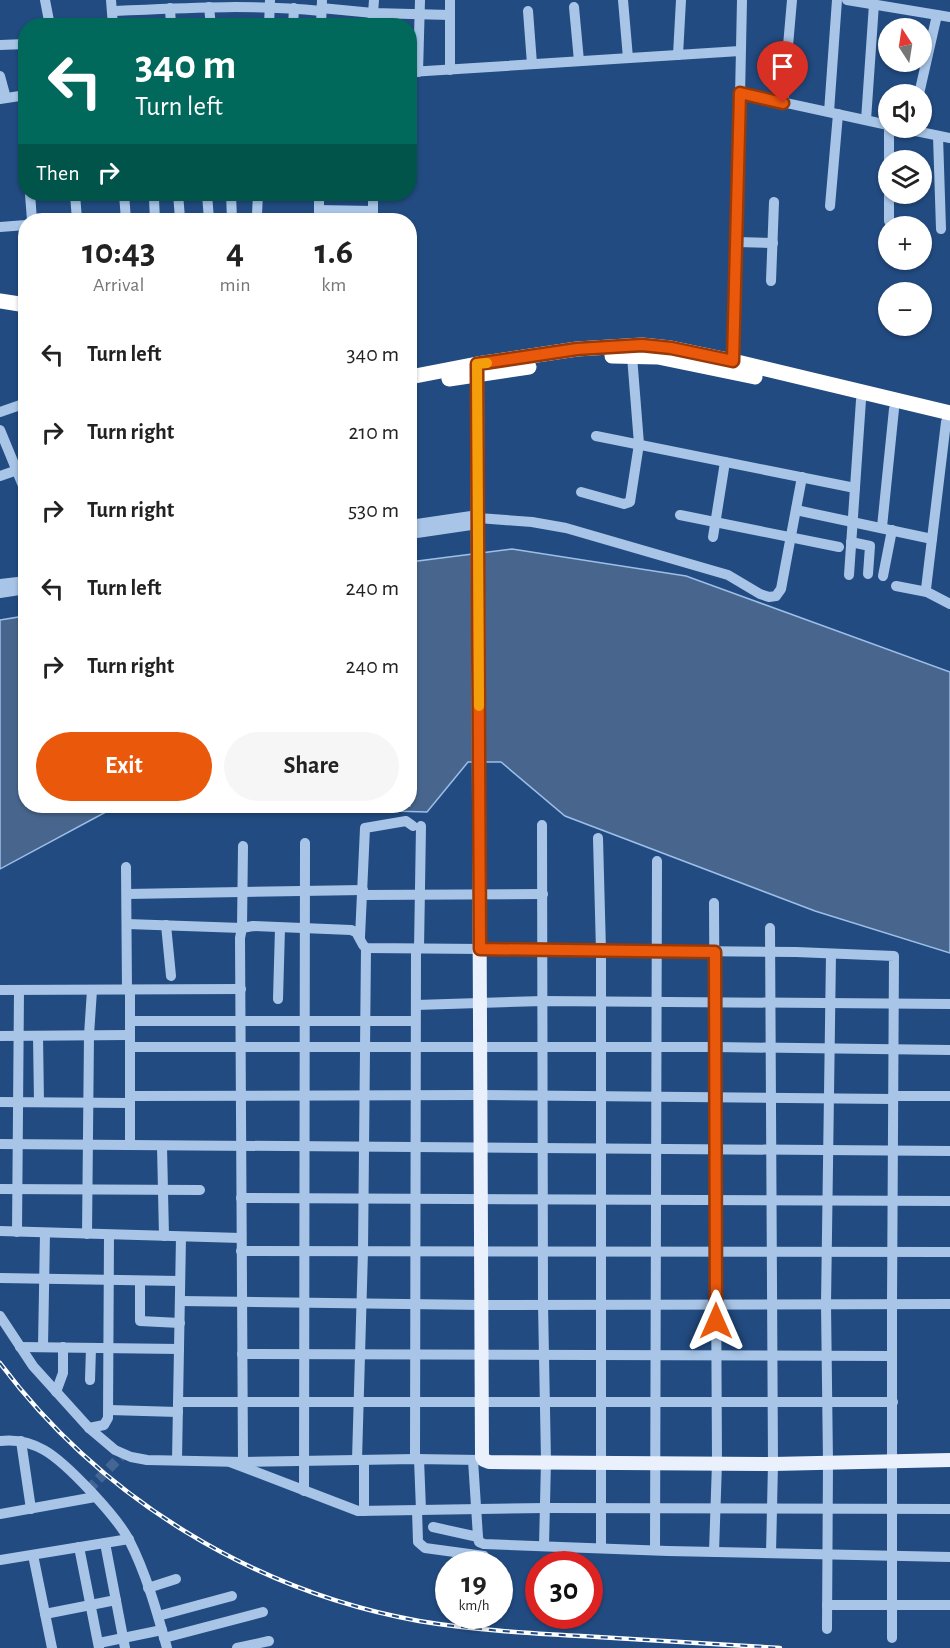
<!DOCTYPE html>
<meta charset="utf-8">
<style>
body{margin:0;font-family:"Alegreya Sans",sans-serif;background:#f6f6f6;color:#222;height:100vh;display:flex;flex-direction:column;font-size:22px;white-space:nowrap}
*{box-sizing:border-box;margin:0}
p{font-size:20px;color:#767676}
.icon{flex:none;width:33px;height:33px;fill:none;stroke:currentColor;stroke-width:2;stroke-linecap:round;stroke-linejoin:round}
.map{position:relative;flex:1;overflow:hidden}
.drawer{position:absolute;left:18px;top:213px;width:399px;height:600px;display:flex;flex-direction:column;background:#fff;border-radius:24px;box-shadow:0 2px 4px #0004}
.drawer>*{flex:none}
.top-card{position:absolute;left:18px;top:18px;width:399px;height:183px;border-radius:24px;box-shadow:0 2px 4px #0004;background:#00695c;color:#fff;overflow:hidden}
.needle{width:39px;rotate:348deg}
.controls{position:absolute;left:878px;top:18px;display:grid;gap:12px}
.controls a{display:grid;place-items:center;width:54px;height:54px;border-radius:50%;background:#fff;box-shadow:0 2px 4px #0004;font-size:30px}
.speed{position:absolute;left:435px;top:1551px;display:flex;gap:12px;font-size:30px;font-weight:700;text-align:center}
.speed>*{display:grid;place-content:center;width:78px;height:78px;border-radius:50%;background:#fff;box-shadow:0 2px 4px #0004;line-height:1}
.speed small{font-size:15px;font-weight:400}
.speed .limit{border:9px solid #d22;background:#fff;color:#111}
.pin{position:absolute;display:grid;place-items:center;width:51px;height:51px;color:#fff;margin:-62px -26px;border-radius:50% 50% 50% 0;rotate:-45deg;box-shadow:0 0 6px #0007}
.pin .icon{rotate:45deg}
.me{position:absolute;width:66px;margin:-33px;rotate:0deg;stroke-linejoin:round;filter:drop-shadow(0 0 4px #0008)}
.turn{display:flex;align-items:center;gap:21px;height:126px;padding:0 18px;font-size:27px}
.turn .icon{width:78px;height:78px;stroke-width:2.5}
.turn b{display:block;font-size:42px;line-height:51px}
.then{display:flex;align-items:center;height:57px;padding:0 18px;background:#0003;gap:12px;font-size:22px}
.eta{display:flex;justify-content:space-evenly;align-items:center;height:102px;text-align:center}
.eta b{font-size:36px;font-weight:600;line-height:42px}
.button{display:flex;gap:12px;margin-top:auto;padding:12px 18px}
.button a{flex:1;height:69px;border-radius:36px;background:#ea580c;color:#fff;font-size:24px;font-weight:600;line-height:69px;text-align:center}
.button a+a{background:#f6f6f6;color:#222}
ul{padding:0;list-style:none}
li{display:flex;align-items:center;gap:18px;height:78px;padding:0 18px}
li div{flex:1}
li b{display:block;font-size:22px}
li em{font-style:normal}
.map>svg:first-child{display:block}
.water{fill:#48668d;stroke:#9cbfe9;stroke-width:1.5}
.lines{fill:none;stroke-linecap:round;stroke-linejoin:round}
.minor-tunnel{stroke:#436694;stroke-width:10;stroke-dasharray:10 5;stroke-linecap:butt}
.minor{stroke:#a8c5e7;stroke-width:10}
.major{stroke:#eaf1fd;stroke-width:14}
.highway{stroke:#fff;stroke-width:15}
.rail-casing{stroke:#fff;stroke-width:4.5}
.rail{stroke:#224b81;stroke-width:2;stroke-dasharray:7;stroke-linecap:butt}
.route-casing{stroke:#983908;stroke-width:15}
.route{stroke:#ea580c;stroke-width:10}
.slow{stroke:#f59e0b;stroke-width:10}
</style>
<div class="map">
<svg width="950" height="1648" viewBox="0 0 950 1648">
<rect width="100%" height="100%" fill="#224b81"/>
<!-- water -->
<g class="water">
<polygon points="512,549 686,576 950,672 950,953 815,911 565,816 501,762 468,762 427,812 213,806 410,806 410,562"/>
<polygon points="25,616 26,806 117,806 0,869 0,620"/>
</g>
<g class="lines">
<!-- minor-tunnel -->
<polyline class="minor-tunnel" points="88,1490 123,1454"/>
<!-- minor -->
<g class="minor">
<polyline points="45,0 50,26"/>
<polyline points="111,0 113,26"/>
<polyline points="623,0 628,58"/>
<polyline points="847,0 950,17"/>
<polyline points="209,7 211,26"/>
<polyline points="574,7 579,61"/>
<polyline points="170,8 171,26"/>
<polyline points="321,8 373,13 450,15"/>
<path d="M112 11C182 8 251 4 321 11"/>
<polyline points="528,11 532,64"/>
<polyline points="269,26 270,0"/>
<polyline points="293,26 294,8"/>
<polyline points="321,26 322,0"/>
<polyline points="372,26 374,0"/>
<polyline points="0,45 26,44"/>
<polyline points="678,55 681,0"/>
<polyline points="450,70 450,0"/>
<polyline points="410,72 740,51"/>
<polyline points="418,72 420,0"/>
<polyline points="0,76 6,98"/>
<polyline points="740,93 888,125"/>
<polyline points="919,94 937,15"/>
<polyline points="24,95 26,113"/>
<polyline points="0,99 26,95"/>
<polyline points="783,103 792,0"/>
<polyline points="829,112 837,0"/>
<polyline points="866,120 874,4"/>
<polyline points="901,128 950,138"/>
<polyline points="938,136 941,229"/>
<polyline points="889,160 889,128"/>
<polyline points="30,194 32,220"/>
<polyline points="75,194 77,220"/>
<polyline points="124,194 126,220"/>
<polyline points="178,194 180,218"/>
<polyline points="207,194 209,220"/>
<polyline points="231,194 232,219"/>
<polyline points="258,194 257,214 261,220 319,218"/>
<polyline points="373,194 373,220"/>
<polyline points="154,199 155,220"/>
<polyline points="830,206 838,114"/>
<polyline points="319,210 373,211"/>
<polyline points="319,217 319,194"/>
<polyline points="196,220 247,218"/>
<polyline points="889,221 889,194"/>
<polyline points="0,227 26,225"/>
<polyline points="737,242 773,243"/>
<polyline points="771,281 774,202"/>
<polyline points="732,366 737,242 742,0"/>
<polyline points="21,405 26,417"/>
<polyline points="0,412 26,403"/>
<polyline points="946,422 926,589 927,592 950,604"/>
<polyline points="0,430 26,493"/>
<polyline points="596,436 855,488"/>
<polyline points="0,476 26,467"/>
<polyline points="581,492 624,504 630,502 639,444 632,356"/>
<polyline points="796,510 932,539"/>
<polyline points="680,515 839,547"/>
<polyline points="478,518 532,522 566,528 728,575 760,594 769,597 776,596 781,589 802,477"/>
<polyline points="410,525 478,515"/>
<polyline points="882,527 894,409"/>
<polyline points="410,534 478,524"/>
<polyline points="713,537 725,462"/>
<polyline points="851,542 870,546 868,574"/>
<polyline points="849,575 861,400"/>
<polyline points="883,576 892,530"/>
<polyline points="0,584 26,581"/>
<polyline points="896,586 927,592"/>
<polyline points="0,593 26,589"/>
<polyline points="542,825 543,1304 546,1461 544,1546"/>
<polyline points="598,838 601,951 601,1548"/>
<polyline points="126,867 127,990"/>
<polyline points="127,894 363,890"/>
<polyline points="362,895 543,894"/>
<polyline points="127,924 242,928 243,846"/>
<polyline points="166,925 171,976"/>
<polyline points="770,928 773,1464 771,1553"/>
<polyline points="360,937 365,828 406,821 413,826"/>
<polyline points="419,949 421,826"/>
<polyline points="0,990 241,989"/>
<polyline points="130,990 130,1145"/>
<polyline points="278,999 280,928"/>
<polyline points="416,1005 543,1001 950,1004"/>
<polyline points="130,1021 415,1021"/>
<polyline points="0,1036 130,1035"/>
<polyline points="38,1036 39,1102"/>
<polyline points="130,1047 715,1047 950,1050"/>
<polyline points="130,1096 480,1095 893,1099"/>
<polyline points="893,1096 950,1096"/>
<polyline points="0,1102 130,1103"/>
<polyline points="0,1144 950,1151"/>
<polyline points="162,1146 164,1236"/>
<polyline points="0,1189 200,1190"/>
<polyline points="241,1198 950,1201"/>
<polyline points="0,1231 241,1238"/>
<polyline points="17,1232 19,990"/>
<polyline points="87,1234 89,1035 92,990"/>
<polyline points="241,1251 950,1252"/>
<polyline points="0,1278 180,1281"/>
<polyline points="140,1281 140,1321 180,1323"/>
<polyline points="180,1301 481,1305 950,1304"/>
<polyline points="0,1316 33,1366 89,1428 115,1450 131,1457 147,1460 243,1462 415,1459 480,1460"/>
<polyline points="20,1347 179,1349"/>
<polyline points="43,1347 45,1233"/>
<polyline points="242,1354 892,1356"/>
<polyline points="90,1380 91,1348"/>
<polyline points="56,1392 63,1373 63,1347"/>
<polyline points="178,1402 893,1402"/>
<polyline points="109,1410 178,1412"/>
<polyline points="89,1428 104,1425 108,1418 109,1235"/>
<path d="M0 1441C16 1439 30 1442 44 1450 67 1463 117 1517 129 1540 146 1573 157 1612 167 1648"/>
<polyline points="21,1441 31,1509"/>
<polyline points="415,1459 416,949"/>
<polyline points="419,1459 421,1510"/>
<polyline points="177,1460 181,1237"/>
<polyline points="357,1460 363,1251 366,948"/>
<polyline points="364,1460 364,1511"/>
<polyline points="473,1460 478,1537 479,1542 484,1544 668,1551 950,1557"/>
<polyline points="230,1462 358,1511 545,1508 950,1509"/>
<polyline points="243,1462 240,938 242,928 253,926 351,930 356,932 363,945 366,948 796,952 894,956 892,1304 892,1638"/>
<polyline points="304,1491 305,843"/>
<polyline points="417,1510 418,1542 425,1548 484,1556"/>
<polyline points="0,1514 95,1497"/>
<polyline points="433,1527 478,1537"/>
<polyline points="105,1543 125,1648"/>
<polyline points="79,1547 99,1648"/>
<polyline points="655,1550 657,861"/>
<polyline points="714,1552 717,1463 714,903"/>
<polyline points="33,1555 52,1648"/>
<polyline points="0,1560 129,1539"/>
<polyline points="148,1588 176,1579"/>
<polyline points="827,1605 950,1605"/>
<polyline points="45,1614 116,1600"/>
<polyline points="158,1616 232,1596"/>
<polyline points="827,1629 828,1463 826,1304 831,954"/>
<polyline points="164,1638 263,1612"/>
<polyline points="99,1643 162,1630"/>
<polyline points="237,1648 269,1641"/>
</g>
<!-- major -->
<polyline class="major" points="477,366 482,1457 484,1460 489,1462 773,1464 950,1460"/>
<!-- highway -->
<g class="highway">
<polyline points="0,301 26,305"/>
<polyline points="612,356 658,357 755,377"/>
<polyline points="410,377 477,364 577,349 642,345 671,348 733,361 950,413"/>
<polyline points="449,379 529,367"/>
</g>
<defs>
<path id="rail" d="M0 1363C101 1498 253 1591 419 1621 473 1630 527 1633 581 1636 648 1640 714 1644 780 1648"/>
</defs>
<!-- rail casing -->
<use href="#rail" class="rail-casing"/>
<!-- rail -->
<use href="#rail" class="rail"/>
</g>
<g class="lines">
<defs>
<polyline id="route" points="716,1321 715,952 480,949 477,364 577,349 642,345 671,348 733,361 740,93 783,103"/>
</defs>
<!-- route casing -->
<use href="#route" class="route-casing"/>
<!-- route -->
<use href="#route" class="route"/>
<!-- slow -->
<polyline class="slow" points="479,706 477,364 487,363"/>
</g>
</svg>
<div class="controls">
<a><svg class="needle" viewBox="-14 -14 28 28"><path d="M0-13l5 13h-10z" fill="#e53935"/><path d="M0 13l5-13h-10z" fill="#767676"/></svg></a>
<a><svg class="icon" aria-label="sound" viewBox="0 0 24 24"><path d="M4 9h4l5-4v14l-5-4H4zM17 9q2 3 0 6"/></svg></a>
<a><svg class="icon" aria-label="layers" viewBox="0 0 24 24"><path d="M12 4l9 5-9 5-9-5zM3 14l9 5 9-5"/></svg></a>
<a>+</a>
<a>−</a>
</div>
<div class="speed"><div>19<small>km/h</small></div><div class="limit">30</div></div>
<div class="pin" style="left:783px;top:103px;background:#d93025"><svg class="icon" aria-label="arrive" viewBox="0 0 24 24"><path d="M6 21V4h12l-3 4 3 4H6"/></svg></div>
<svg class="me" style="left:716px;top:1321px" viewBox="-20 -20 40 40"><path d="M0-17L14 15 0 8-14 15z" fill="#ea580c" stroke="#fff" stroke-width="4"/></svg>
<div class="top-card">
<div class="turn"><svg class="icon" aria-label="left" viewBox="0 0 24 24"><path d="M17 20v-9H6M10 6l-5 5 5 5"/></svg><div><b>340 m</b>Turn left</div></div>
<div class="then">Then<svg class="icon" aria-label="right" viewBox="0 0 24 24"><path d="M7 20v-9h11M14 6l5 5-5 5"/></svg></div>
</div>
<section class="drawer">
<div class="eta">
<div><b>10:43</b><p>Arrival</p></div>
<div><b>4</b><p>min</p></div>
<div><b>1.6</b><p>km</p></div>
</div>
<ul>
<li><svg class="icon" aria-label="left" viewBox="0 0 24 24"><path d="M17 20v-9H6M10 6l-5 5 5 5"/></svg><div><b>Turn left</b></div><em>340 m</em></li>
<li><svg class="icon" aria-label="right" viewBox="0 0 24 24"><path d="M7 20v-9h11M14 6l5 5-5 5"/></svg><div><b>Turn right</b></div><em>210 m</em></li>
<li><svg class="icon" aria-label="right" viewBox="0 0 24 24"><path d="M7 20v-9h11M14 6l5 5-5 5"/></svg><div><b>Turn right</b></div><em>530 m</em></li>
<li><svg class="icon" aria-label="left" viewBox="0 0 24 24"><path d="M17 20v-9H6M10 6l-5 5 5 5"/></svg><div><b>Turn left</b></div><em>240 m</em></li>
<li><svg class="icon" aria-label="right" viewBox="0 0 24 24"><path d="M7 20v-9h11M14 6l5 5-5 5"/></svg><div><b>Turn right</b></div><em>240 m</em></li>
</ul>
<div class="button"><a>Exit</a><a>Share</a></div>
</section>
</div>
